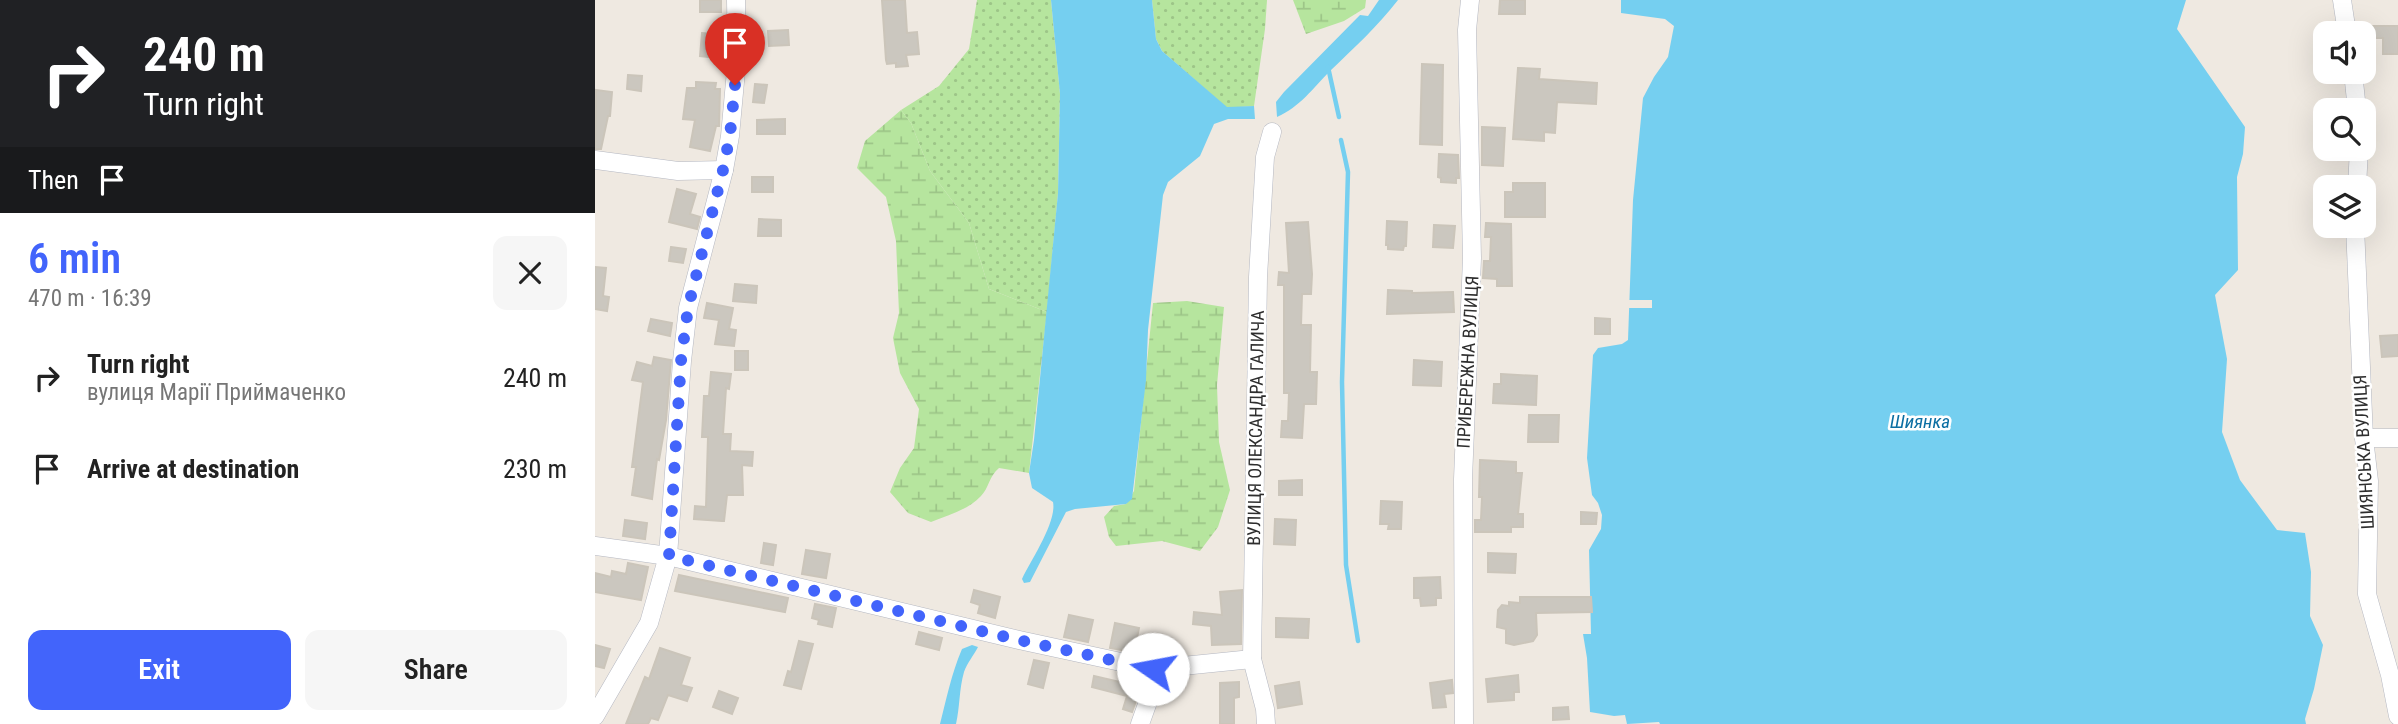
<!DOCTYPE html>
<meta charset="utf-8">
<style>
body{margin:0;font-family:"Roboto Condensed",sans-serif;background:#f6f6f6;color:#222;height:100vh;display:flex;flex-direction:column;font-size:26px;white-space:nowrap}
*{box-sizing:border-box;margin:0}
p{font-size:23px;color:#767676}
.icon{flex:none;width:38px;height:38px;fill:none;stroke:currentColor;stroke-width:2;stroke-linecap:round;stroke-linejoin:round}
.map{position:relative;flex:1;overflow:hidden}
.sheet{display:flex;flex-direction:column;background:#fff;width:595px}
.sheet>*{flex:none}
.guide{background:#202124;color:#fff;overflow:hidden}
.controls{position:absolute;left:1718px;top:21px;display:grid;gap:14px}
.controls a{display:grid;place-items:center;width:63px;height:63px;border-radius:14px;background:#fff;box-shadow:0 7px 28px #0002;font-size:35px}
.pin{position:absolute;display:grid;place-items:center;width:60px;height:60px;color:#fff;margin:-72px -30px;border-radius:50% 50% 50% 0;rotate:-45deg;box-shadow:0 0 7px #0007}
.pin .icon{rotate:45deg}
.me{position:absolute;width:77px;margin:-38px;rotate:282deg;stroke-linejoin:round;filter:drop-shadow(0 0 5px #0008)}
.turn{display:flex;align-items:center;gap:24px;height:147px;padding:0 28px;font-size:32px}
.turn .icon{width:91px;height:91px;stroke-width:2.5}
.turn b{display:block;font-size:49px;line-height:60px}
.then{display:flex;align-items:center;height:66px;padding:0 28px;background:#0003;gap:14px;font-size:26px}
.round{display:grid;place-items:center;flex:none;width:74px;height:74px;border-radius:14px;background:#f6f6f6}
.head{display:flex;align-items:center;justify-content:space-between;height:119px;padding:0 28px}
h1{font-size:42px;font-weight:600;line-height:52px;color:#4264fb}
.primary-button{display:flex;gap:14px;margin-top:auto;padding:14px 28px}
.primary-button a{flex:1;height:80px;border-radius:14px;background:#4264fb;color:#fff;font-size:28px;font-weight:600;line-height:80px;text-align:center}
.primary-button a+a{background:#f6f6f6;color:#222}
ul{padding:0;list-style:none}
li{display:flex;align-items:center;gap:21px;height:91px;padding:0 28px}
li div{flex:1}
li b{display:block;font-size:26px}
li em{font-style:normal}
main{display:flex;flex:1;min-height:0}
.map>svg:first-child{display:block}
.green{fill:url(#green-dots)}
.wetland{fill:url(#wetland-marsh)}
.water{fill:#75cff0}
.pier{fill:#efe9e1}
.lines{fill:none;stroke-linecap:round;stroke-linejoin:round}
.stream{stroke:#75cff0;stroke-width:4.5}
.building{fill:#cbc7bf;stroke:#cbc5ba;stroke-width:2}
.street-casing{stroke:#b4b7c1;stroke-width:19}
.street{stroke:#fff;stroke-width:18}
.route{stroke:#4264fb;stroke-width:12;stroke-dasharray:0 21.6}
.labels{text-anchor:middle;stroke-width:5;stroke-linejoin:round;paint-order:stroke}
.street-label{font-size:18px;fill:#2e2e2e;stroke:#fff}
.water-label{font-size:19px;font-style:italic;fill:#0d6fa3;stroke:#fff}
</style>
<main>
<section class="sheet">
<div class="guide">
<div class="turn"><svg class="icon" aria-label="right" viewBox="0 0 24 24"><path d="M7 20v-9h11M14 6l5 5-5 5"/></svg><div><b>240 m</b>Turn right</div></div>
<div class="then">Then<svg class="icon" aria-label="arrive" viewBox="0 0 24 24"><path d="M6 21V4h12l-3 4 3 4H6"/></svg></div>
</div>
<div class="head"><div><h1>6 min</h1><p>470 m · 16:39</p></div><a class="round"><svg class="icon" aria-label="close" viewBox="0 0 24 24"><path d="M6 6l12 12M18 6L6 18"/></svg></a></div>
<ul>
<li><svg class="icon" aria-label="right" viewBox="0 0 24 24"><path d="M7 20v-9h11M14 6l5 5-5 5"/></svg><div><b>Turn right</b><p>вулиця Марії Приймаченко</p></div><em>240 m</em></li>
<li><svg class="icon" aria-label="arrive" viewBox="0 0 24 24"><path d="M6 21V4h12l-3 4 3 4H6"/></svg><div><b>Arrive at destination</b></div><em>230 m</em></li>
</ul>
<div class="primary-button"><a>Exit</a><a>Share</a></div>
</section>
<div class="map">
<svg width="1803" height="724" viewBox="0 0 1803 724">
<defs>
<pattern id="green-dots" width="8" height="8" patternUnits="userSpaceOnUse" patternTransform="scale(1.75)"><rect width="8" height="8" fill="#b6e59e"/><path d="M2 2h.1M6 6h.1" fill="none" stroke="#9dc588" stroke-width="1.8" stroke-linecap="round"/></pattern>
<pattern id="wetland-marsh" width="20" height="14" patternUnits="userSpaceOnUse" patternTransform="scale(1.75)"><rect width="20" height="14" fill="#b6e59e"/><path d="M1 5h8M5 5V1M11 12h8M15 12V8" fill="none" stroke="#9dc588"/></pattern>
</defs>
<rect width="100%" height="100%" fill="#efe9e1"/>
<!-- green -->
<g class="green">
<polygon points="382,0 456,0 465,94 463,193 452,312 394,289 374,223 335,171 316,123 306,110 344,86 374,49"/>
<polygon points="557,0 672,0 670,29 659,106 632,108 567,51 561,39"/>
</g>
<!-- wetland -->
<g class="wetland">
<polygon points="698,0 771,0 770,8 749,21 711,34"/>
<path d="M306 110 316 123 335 171 374 223 394 289 452 312 434 473 404 468C394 476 394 488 386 496 373 510 353 515 336 522L313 513 295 492 305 468 319 448 324 409 305 373 298 338 304 313 301 241 291 197 262 168 270 141Z"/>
<polygon points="592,301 629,307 622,385 624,442 635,490 623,527 605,551 567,541 521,546 514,537 509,517 519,506 531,504 539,491 558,303"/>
</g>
<!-- water -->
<g class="water">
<path d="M456 0H557L561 39 567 51 632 107 659 106 660 119H633L619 124 605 156 573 182 568 195 553 330 551 380 537 499 531 504 480 509 471 512 435 582 429 583 427 579C436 560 462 522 458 502L437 488 434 473 439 440 463 193 465 94Z"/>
<path d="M784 0H803C783 26 759 48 735 71 718 88 705 107 682 117L681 102 689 92 765 15 773 16Z"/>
<polygon points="1026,0 1591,0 1582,29 1650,127 1648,154 1642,177 1643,270 1620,295 1632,359 1627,432 1645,480 1682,530 1710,533 1716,572 1715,616 1728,645 1719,689 1710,719 1711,724 1065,724 1064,722 1032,724 1030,715 1019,716 995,712 992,658 988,634 996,634 994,550 1006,529 1007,515 1003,503 997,495 992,458 998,355 1003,348 1027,344 1033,340 1038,200 1048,98 1059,77 1073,57 1079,26 1070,19 1026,13"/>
<path d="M377 645 383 647C379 655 372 663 369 672 364 689 365 707 361 724H345C352 697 356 675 367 649Z"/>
</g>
<!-- pier -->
<polygon class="pier" points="1034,300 1057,300 1057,308 1033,308"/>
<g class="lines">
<!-- stream -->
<g class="stream">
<polyline points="733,67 744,117"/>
<polyline points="746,140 753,172 747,382 751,565 763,641"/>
</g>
</g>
<!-- building -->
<g class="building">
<rect x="105" y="0" width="21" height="12"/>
<polygon points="287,0 310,0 312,33 322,32 324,54 311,55 313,66 301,67 301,63 292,64 291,60"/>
<polygon points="905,0 930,0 930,14 904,14"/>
<polygon points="1769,26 1803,26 1803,54 1788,54 1788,38 1769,38"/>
<polygon points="193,30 194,45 174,46 173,31"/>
<polygon points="107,33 126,35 123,58 105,56"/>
<polygon points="827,64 848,65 847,145 825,144"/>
<polygon points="923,68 945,69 944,79 1002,83 1001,104 962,102 960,133 949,132 949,141 918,139"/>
<polygon points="33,75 47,76 46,91 32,89"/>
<polygon points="101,82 121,83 120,89 125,89 124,126 121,126 115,151 95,147 100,120 88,119 92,88 101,88"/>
<polygon points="160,84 172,85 169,103 158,102"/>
<polygon points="1,90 17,92 15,116 13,116 6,149 0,149"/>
<polygon points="190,119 190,134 162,134 162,120"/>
<polygon points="887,127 910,128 908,166 887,165"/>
<polygon points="844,154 863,155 864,178 861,178 861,183 846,182 846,178 843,177"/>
<rect x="157" y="177" width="21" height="15"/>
<polygon points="918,183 950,183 950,217 910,217 910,192 918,192"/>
<polygon points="82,189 101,194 95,214 105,217 102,229 74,222"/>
<polygon points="164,219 186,220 186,236 163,236"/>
<polygon points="792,221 812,222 811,246 809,246 808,250 793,249 793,245 791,245"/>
<polygon points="713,222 717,274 716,294 707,294 706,325 716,325 715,372 722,372 721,404 709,404 707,438 686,437 687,421 693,421 694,393 689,393 689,285 683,285 684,272 694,273 691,223"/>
<polygon points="891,223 916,224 917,286 902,286 902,279 888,278 889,261 895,261 896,237 890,237"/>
<polygon points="839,225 860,226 858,248 838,247"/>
<polygon points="76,247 91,249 88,263 74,261"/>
<polygon points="0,267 11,268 8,296 14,297 12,311 0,309"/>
<polygon points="140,284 162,286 161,303 138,301"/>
<polygon points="793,290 817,291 817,293 858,292 859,312 792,314"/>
<polygon points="112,303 138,308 134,329 141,330 139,346 120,344 124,320 109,318"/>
<polygon points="1000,318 1015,319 1015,334 1000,334"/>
<polygon points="56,319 77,323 75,336 53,331"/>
<polygon points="1803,335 1803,356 1787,357 1785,336"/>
<rect x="140" y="351" width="13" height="19"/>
<polygon points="59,357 76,360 71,420 64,460 62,459 57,499 37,495 41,467 37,467 48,382 37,380 42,362 57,366"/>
<polygon points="819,360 847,362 846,386 818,385"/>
<polygon points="116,372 136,374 134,389 131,388 128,434 136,434 135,451 158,452 157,466 147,465 148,495 132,495 129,521 127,521 99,519 100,506 111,507 113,437 107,437 109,396 114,396"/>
<polygon points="906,374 942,376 941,405 898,403 899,384 906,384"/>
<polygon points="934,415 964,415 963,442 933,442"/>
<polygon points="885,460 921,462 921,473 927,473 923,514 928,514 928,527 916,527 916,532 880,532 880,520 886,520 887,497 884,497"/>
<polygon points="707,480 707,495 684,495 684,481"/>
<polygon points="786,501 807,502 806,529 793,529 794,524 785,524"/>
<polygon points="986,512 1002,513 1001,524 986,524"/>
<polygon points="680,519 701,520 700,545 679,544"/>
<polygon points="30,520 52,523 50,539 28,536"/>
<polygon points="169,543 181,545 178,565 166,563"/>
<polygon points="211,550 235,554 231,578 207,574"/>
<polygon points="893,553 921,554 920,573 893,572"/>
<polygon points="33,563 53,567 46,600 0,592 0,573 16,577 17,571 31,574"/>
<polygon points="84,575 193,598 190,612 80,591"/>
<polygon points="845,577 846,598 841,598 841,605 826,606 825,598 819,598 819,578"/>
<polygon points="379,590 405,597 400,618 383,613 385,605 376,602"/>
<polygon points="647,590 646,644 617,645 616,626 598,624 599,612 627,615 625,592"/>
<polygon points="925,597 996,597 997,612 941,613 942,635 938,641 919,645 911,643 911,629 902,627 903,610 907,605 914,606 914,602 925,603"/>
<polygon points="220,604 241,608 237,627 223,624 224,620 217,618"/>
<polygon points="474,615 498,620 493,642 469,637"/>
<polygon points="681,618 714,619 713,638 681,637"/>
<polygon points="520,623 544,628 539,652 515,648"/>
<polygon points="324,632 347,638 344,650 321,644"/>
<polygon points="204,641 218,644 206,689 189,685 193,671 196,672"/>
<polygon points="0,645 15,649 9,668 0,666"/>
<polygon points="65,648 95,658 86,685 97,688 92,701 73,695 63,720 56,718 53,724 31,724 50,677 54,679"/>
<polygon points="439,660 454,663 448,688 433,684"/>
<polygon points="923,675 924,692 919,692 919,700 893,702 891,679"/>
<polygon points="499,676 546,687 537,712 528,709 532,696 497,687"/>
<polygon points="857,680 858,693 849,694 851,707 838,708 835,683"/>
<polygon points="644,682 644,697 639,698 639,724 625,724 625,683"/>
<polygon points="704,682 707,704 683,708 680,686"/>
<polygon points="124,691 143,698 137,714 118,707"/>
<polygon points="973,707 974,719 958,720 958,708"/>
</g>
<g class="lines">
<defs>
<g id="street">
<polyline points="1747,0 1752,33"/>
<polyline points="1758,72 1762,110"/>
<polyline points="0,160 83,171 129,170"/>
<polyline points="1762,187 1764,149"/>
<polyline points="1760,226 1769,438 1774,481 1772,594 1795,675 1803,716"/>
<polyline points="1769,438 1803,438"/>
<polyline points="0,546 73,556 424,640 558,669 657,659"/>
<polyline points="0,716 54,623 73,556 87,361 93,308 129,170 135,136 142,60 141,0"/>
<polyline points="545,724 558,688 558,669"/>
<polyline points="671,724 670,709 657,659 663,277 670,157 677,132"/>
<polyline points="869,724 868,479 877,258 872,30 875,0"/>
</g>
</defs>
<!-- street casing -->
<use href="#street" class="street-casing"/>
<!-- street -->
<use href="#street" class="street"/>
</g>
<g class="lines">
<!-- route -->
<polyline class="route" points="140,85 135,135 128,170 93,308 86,361 74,556 424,640 558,669"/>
</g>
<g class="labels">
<!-- street labels -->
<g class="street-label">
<text transform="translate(873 362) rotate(-87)" y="6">ПРИБЕРЕЖНА ВУЛИЦЯ</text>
<text transform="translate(661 428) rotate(-89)" y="6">ВУЛИЦЯ ОЛЕКСАНДРА ГАЛИЧА</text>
<text transform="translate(1769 452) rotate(-93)" y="6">ШИЯНСЬКА ВУЛИЦЯ</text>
</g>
<!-- water labels -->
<g class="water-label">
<text x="1325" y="428">Шиянка</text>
</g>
</g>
</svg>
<div class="controls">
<a><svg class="icon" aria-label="sound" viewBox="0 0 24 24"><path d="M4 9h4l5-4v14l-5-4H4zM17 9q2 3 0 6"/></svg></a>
<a><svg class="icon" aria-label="search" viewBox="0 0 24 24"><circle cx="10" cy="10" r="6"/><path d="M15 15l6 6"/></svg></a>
<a><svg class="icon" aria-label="layers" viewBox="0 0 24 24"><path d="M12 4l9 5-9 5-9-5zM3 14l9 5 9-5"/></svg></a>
</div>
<div class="pin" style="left:140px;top:85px;background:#d93025"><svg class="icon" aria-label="arrive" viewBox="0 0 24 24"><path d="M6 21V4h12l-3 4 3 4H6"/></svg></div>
<svg class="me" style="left:558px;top:669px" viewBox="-20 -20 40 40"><circle r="19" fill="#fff"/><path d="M0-13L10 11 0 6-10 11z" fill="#4264fb"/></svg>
</div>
</main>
